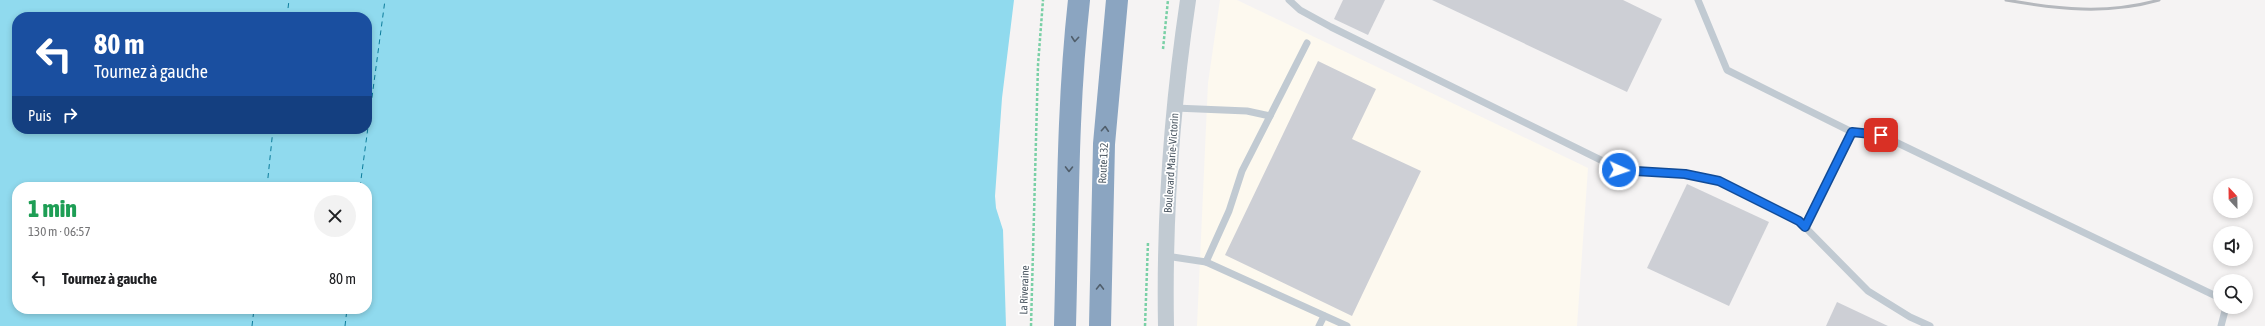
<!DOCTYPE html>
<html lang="fr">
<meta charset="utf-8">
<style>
body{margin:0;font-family:"Asap Condensed",sans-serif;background:#f2f2f2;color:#202124;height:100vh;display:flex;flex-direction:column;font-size:15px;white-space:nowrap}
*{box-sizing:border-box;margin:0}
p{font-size:13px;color:#757577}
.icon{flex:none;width:22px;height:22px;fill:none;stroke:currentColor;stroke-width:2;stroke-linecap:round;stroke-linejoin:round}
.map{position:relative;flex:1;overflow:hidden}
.drawer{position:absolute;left:12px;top:182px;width:360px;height:132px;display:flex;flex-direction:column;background:#fff;border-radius:16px;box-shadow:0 2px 6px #0003}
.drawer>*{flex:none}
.guide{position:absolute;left:12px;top:12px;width:360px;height:122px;border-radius:16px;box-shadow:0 2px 6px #0003;background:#1a4fa0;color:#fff;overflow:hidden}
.needle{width:26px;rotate:338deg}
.controls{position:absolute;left:2213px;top:178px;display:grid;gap:8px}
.controls a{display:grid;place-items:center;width:40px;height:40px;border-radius:50%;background:#fff;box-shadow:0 2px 6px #0003;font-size:20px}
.pin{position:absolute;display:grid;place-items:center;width:34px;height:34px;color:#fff;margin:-17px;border-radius:8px;box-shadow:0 2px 6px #0006}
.me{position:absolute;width:44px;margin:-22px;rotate:93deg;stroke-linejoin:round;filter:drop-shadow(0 0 3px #0008)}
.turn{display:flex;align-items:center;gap:14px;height:84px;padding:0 16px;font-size:18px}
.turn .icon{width:52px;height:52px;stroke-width:2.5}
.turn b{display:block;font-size:28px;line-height:34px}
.then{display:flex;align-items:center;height:38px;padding:0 16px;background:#0003;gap:8px;font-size:15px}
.round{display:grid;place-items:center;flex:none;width:42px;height:42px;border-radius:21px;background:#f2f2f2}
.summary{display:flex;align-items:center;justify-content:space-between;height:68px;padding:0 16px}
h1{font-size:24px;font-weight:800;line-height:30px;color:#1e9e55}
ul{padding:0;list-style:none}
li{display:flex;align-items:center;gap:12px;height:56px;padding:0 16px}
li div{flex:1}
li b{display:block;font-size:15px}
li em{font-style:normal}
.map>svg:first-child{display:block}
.commercial{fill:#fdf9ef}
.water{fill:#90daee;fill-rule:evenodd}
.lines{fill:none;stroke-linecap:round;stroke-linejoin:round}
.ferry{stroke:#0c7c9b;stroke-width:1;stroke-dasharray:5 4;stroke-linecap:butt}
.building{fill:#cdcfd5}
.path{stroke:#7ad0a6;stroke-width:2.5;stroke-dasharray:3 2;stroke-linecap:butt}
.service{stroke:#c1cad2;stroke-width:7}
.tertiary{stroke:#c1cad2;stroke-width:16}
.motorway{stroke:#8ba5c1;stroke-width:22}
.rail{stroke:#b5b8bd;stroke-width:3}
.oneway{stroke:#505e6b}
.route-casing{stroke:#114b97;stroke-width:10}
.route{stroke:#1a73e8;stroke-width:7}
.labels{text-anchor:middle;stroke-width:3.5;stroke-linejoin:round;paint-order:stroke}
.street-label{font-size:11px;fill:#4a5661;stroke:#fff}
</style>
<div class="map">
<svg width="2265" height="326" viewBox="0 0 2265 326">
<rect width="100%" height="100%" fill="#f5f3f3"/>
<!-- commercial -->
<polygon class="commercial" points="1220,0 1237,0 1588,168 1577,326 1197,326 1208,83"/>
<!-- water -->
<path class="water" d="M0 0H1014L1002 98 995 196 996 208 1003 230 1006 326H0ZM17 17H367V129H17ZM17 187H367V309H17Z"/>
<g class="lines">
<!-- ferry -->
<g class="ferry">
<polyline points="287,17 289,0"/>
<polyline points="267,187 273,129"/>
<polyline points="360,187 385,0"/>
<polyline points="252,326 254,309"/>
<polyline points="345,326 347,309"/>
</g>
</g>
<!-- building -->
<g class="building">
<polygon points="1343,0 1385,0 1368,35 1334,19"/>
<polygon points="1432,0 1623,0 1662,19 1627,92"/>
<polygon points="1318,61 1376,89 1352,139 1421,171 1352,316 1225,255"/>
<polygon points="1687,184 1769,222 1729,306 1647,268"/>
<polygon points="1837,302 1888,326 1826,326"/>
</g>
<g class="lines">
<!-- path -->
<g class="path">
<polyline points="1163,49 1168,0"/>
<polyline points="1031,326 1038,65 1043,0"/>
<polyline points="1145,326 1148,242"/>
</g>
<!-- service -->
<g class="service">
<polyline points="1289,0 1300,10 1331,27 1619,169 1685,173 1719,181 1799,221 1868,291 1910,317 1930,326"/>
<polyline points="1698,0 1727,70 1852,132 1805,227"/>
<polyline points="1175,108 1247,111 1270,116 1307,43"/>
<polyline points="1852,132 1881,135 2220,298"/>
<polyline points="1166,256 1206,262 1229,211 1242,171 1270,116"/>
<polyline points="1206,262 1347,326"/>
<polyline points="1319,326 1324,316"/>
<polyline points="2221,326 2226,307"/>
</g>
<!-- tertiary -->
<path class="tertiary" d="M1166 326C1164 217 1172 107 1188 0"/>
<!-- motorway -->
<g class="motorway">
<path d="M1065 326C1068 217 1067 108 1079 0"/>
<polyline points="1100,326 1104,144 1117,0"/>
</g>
<!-- rail -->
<path class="rail" d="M2006 0C2058 9 2106 15 2159 0"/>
</g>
<!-- one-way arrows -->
<defs><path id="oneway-chevron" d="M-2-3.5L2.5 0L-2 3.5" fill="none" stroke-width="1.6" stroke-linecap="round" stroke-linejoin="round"/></defs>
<g class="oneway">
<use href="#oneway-chevron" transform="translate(1075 39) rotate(95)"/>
<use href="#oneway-chevron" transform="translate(1105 129) rotate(-86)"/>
<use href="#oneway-chevron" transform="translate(1069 169) rotate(91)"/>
<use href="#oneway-chevron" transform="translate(1100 287) rotate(-89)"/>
</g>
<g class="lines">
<defs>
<polyline id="route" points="1619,170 1685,174 1719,181 1799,221 1805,227 1852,132 1881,135"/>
</defs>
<!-- route casing -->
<use href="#route" class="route-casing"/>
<!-- route -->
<use href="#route" class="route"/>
</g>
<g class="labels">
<!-- street labels -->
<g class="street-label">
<text transform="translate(1103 163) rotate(-87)" y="4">Route 132</text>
<text transform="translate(1171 163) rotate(-86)" y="4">Boulevard Marie-Victorin</text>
<text transform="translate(1024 290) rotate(-88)" y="4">La Riveraine</text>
</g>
</g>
</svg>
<div class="controls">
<a><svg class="needle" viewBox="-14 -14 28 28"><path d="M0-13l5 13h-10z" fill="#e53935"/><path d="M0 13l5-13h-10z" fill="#757577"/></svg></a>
<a><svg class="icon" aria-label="sound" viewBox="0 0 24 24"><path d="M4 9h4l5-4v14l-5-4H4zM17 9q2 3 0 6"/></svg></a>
<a><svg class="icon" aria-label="search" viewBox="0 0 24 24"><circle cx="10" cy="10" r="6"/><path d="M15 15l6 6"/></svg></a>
</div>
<div class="pin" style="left:1881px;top:135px;background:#d93025"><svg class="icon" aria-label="arrive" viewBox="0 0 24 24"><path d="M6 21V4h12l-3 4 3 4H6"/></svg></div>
<svg class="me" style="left:1619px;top:170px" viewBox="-20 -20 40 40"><circle r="17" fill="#1a73e8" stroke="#fff" stroke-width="3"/><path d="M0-11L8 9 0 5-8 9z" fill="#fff"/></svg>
<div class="guide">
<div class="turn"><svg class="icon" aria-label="left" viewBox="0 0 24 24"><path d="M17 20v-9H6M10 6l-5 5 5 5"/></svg><div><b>80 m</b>Tournez à gauche</div></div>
<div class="then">Puis<svg class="icon" aria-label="right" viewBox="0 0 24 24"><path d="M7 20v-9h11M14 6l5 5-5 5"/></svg></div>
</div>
<section class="drawer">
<div class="summary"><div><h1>1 min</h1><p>130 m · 06:57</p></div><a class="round"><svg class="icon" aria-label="close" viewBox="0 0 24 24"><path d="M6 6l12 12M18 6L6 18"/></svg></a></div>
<ul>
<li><svg class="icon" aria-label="left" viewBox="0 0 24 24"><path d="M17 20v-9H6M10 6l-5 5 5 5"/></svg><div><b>Tournez à gauche</b></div><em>80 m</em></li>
</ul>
</section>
</div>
